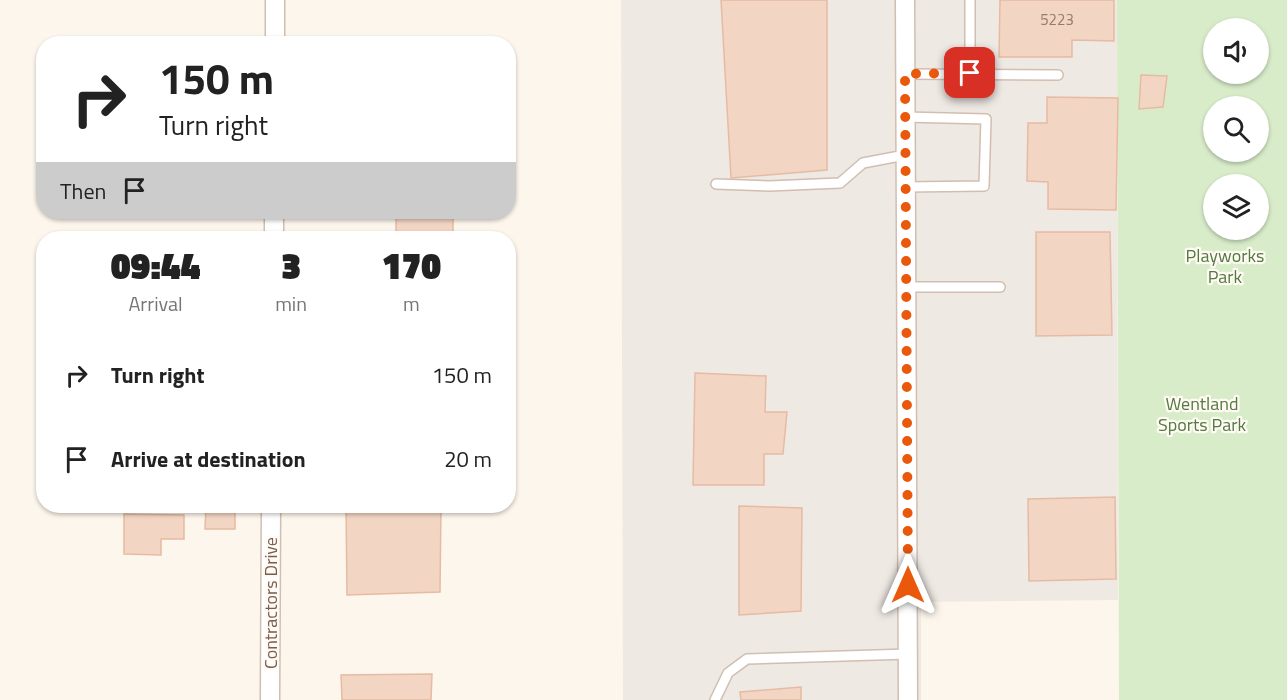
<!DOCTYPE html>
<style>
body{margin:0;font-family:"Titillium Web",sans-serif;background:#f6f6f6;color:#222;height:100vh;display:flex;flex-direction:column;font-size:22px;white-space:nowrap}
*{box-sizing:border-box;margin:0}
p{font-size:20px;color:#767676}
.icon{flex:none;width:33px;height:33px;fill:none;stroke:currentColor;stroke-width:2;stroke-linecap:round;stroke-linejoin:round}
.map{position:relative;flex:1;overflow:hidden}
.side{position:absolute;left:36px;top:231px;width:480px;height:282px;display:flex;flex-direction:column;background:#fff;border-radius:24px;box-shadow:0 2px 4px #0004}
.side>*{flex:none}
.hud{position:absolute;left:36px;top:36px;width:480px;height:183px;border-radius:24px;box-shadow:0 2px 4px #0004;background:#fff;color:#222;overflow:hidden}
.fabs{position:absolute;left:1203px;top:18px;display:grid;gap:12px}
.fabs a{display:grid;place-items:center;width:66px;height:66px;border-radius:50%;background:#fff;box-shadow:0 2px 4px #0004;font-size:30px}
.pin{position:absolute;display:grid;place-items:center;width:51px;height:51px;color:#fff;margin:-26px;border-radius:12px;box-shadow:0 3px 9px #0006}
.me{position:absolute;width:66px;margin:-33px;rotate:0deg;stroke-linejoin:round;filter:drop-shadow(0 0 4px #0008)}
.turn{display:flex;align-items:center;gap:21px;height:126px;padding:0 24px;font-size:27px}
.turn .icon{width:78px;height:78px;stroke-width:2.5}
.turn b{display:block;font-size:42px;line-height:51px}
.then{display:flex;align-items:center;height:57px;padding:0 24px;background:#0003;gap:12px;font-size:22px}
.eta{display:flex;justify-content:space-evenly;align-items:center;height:102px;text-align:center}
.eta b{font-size:36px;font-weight:800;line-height:42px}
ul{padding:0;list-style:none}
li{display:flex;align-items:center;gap:18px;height:84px;padding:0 24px}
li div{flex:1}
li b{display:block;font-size:22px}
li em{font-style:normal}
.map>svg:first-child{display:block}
.industrial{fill:#efe9e4}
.green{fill:#d8ecc9;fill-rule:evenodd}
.building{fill:#f3d5c3;stroke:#e6bba3;stroke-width:1.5}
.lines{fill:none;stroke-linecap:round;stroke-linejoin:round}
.lane-casing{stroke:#d1beb0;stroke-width:12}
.street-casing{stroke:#d1beb0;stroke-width:21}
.lane{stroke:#fff;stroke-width:9}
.street{stroke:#fff;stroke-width:18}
.route{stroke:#ea580c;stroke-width:10;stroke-dasharray:0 18}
.labels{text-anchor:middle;stroke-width:4.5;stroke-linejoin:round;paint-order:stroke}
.number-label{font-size:15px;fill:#987a6a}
.park-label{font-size:18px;fill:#537a41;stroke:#fffaf3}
.street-label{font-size:18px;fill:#7a5c4d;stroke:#fffaf3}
</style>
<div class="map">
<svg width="1287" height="700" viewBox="0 0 1287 700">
<rect width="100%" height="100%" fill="#fdf6ec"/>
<!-- industrial -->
<polygon class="industrial" points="621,0 1117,0 1118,600 921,602 921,700 623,700"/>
<!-- green -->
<path class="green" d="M1117 0H1287V700H1119ZM1214 28H1258V74H1214ZM1214 106H1258V152H1214ZM1214 184H1258V230H1214Z"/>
<!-- building -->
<g class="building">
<polygon points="721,0 827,0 827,170 731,178"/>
<polygon points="1000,0 1114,0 1114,41 1072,40 1072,57 999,57"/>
<polygon points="1141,75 1167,76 1163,107 1139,109"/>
<polygon points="1047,97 1118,98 1116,210 1048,209 1048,182 1027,181 1028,123 1047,123"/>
<rect x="396" y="212" width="57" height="26"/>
<polygon points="1036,232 1110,232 1112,335 1036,336"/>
<polygon points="695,373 766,376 765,412 787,412 783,454 764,454 764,485 693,485"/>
<polygon points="1115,497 1116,579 1029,581 1028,499"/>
<polygon points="206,506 235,506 235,529 205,529"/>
<polygon points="346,506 441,506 440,592 347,595"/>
<polygon points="739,506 802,508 801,611 739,615"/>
<polygon points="124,514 184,515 184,539 161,539 161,555 124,554"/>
<polygon points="432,674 431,700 342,700 341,675"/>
<polygon points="801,687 801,700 741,700 740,692"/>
</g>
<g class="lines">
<defs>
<g id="lane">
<polyline points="970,0 970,73"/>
<polyline points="905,74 1058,75"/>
<polyline points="905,117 986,119 984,186 905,187"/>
<polyline points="716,184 769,186 840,183 863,163 905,155"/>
<polyline points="906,287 1000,287"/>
<polyline points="715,700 728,673 747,659 908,654"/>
</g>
<g id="street">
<polyline points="905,0 908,700"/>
<polyline points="275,44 275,0"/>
<polyline points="274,238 274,212"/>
<polyline points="270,700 271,506"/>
</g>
</defs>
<!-- lane casing -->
<use href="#lane" class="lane-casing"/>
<!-- street casing -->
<use href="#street" class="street-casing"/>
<!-- lane -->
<use href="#lane" class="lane"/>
<!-- street -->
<use href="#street" class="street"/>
</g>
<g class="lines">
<!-- route -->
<polyline class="route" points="908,585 905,74 970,73"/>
</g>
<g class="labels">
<!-- number labels -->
<g class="number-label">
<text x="1057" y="25">5223</text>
</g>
<!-- park labels -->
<g class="park-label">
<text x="1225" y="262">Playworks<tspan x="1225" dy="21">Park</tspan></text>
<text x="1202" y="410">Wentland<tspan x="1202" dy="21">Sports Park</tspan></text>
</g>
<!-- street labels -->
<g class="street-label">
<text transform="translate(271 603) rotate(-90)" y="6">Contractors Drive</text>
</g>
</g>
</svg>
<div class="fabs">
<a><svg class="icon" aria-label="sound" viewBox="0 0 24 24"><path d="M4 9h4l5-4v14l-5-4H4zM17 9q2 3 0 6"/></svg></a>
<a><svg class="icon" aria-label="search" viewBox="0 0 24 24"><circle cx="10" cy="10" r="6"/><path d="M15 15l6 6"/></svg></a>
<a><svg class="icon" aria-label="layers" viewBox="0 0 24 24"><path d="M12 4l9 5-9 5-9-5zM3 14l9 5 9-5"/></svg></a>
</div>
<div class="pin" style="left:970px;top:73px;background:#d93025"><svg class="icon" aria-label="arrive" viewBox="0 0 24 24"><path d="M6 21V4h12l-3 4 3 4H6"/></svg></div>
<svg class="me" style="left:908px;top:585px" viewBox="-20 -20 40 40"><path d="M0-17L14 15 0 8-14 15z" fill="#ea580c" stroke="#fff" stroke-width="4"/></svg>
<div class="hud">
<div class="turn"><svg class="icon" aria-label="right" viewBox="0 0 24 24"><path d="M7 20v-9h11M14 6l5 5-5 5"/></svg><div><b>150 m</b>Turn right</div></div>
<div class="then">Then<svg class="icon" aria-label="arrive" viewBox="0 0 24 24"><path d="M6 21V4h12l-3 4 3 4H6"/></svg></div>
</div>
<section class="side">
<div class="eta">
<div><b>09:44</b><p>Arrival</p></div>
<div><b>3</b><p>min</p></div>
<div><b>170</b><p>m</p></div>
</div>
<ul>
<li><svg class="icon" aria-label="right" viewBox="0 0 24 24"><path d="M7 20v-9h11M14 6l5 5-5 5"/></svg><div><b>Turn right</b></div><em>150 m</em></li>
<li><svg class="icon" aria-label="arrive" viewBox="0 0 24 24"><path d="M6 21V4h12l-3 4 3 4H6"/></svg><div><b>Arrive at destination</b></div><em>20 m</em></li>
</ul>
</section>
</div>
